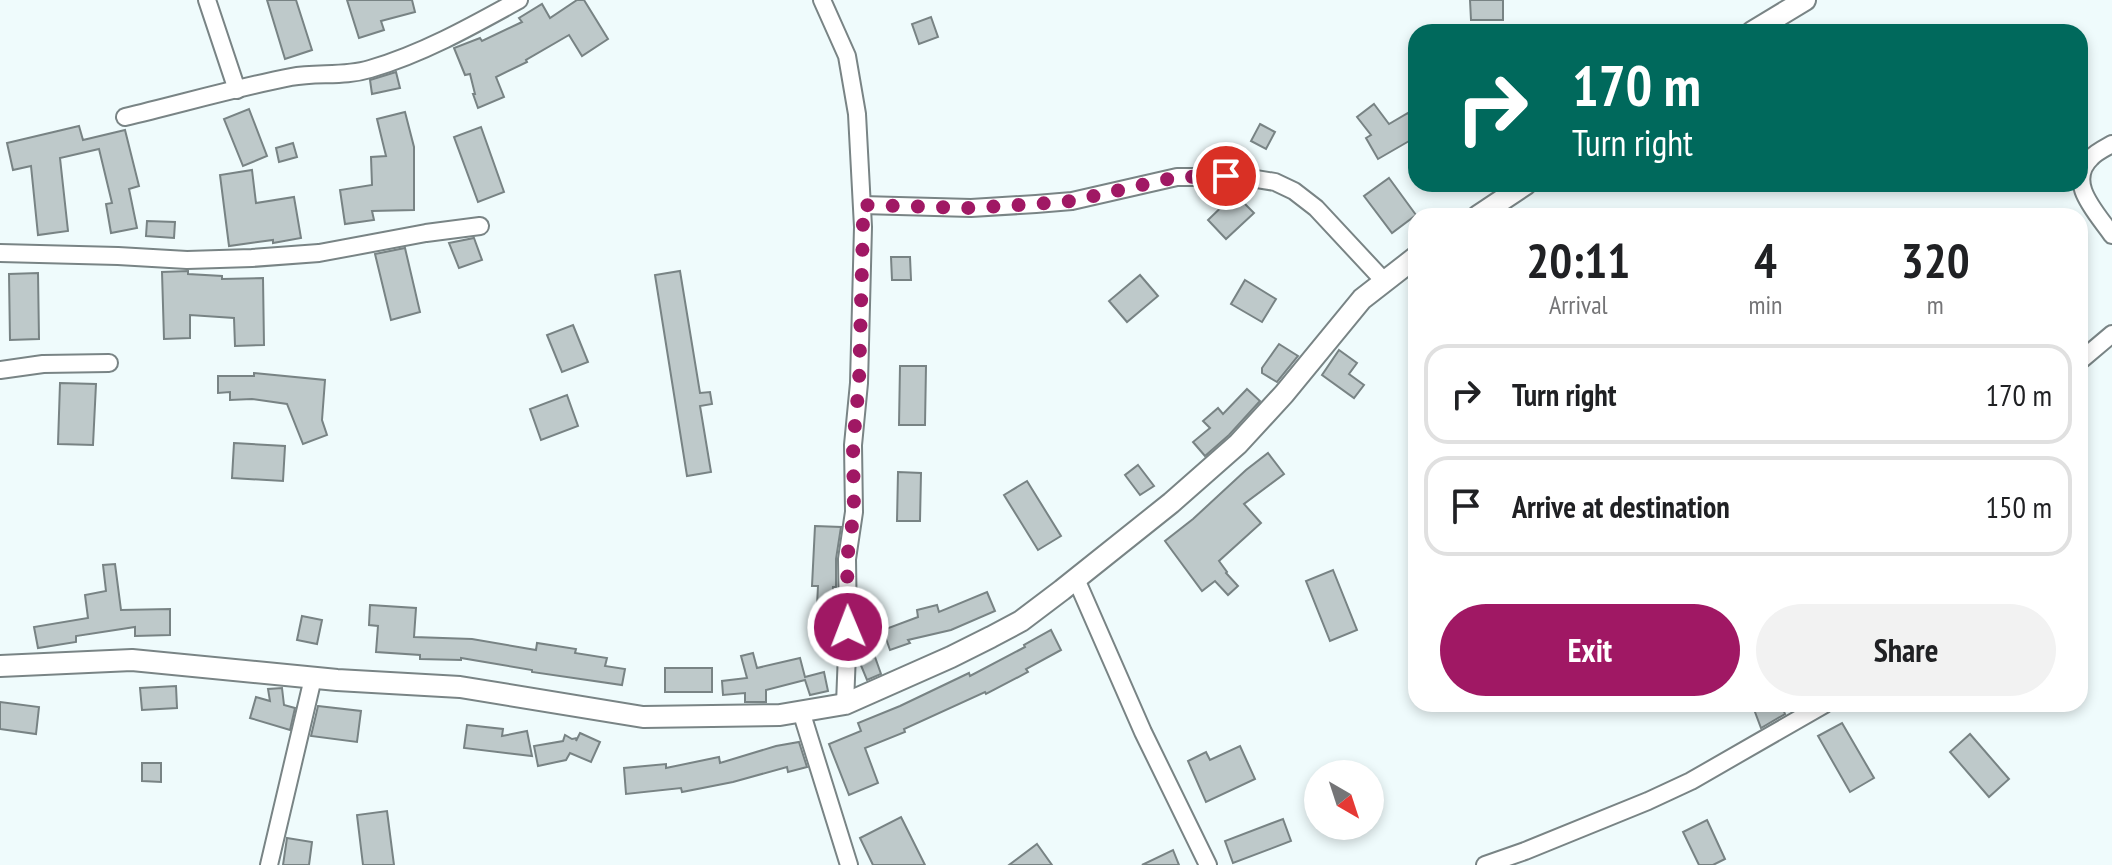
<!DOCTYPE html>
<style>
body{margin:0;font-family:"PT Sans Narrow",sans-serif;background:#f2f2f2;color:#202124;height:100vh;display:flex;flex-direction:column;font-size:30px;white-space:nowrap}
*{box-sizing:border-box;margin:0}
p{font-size:26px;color:#757577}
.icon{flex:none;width:44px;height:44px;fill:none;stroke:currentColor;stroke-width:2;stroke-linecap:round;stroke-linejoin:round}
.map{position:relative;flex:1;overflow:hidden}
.drawer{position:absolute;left:1408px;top:208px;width:680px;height:504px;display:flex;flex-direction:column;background:#fff;border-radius:24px;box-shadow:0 4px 12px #0003}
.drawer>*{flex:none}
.banner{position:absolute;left:1408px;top:24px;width:680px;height:168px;border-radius:24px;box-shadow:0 4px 12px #0003;background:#00695c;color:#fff;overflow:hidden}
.needle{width:52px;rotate:141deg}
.tools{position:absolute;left:1304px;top:760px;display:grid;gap:16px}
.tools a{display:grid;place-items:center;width:80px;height:80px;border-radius:50%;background:#fff;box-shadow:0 4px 12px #0003;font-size:40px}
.pin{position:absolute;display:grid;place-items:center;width:68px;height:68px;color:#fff;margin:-34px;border:4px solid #fff;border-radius:50%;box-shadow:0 2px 8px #0007}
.me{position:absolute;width:88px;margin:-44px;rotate:359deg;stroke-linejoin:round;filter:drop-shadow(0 0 6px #0008)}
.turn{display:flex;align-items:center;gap:28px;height:168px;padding:0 32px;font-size:36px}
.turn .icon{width:104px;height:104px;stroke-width:2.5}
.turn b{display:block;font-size:56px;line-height:68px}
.eta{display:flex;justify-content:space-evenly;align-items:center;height:136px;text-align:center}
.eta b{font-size:48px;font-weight:600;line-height:56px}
.action{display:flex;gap:16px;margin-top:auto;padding:16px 32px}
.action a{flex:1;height:92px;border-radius:48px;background:#a01864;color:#fff;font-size:32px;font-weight:600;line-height:92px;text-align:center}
.action a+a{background:#f2f2f2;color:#202124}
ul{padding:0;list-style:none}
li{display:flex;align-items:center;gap:24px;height:100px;margin:0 16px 12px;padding:0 16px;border:4px solid #e0e0e0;border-radius:24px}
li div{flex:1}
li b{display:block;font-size:30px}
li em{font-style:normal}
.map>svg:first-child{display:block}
.building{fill:#bec9ca;stroke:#788384;stroke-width:2}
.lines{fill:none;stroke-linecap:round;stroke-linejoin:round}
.minor-casing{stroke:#798485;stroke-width:20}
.tertiary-casing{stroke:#798485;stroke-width:24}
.minor{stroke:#fff;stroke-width:16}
.tertiary{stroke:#fff;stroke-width:20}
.route{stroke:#a01864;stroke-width:14;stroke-dasharray:0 25.2}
</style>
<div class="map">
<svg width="2112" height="865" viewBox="0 0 2112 865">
<rect width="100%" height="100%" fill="#effbfc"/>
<!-- building -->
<g class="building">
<polygon points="267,0 296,0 312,50 285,59"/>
<polygon points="347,0 412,0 415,12 381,21 384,30 359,38"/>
<polygon points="577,0 584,0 608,39 582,56 569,35 526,60 527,62 496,77 504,97 478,108 473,94 475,94 470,74 465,75 454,48 480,38 482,41 522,22 519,18 542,4 550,18"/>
<polygon points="1470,0 1503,0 1503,20 1471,20"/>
<polygon points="931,17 938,37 919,44 912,24"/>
<polygon points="396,72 400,88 372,94 370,80"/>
<polygon points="1374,104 1389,124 1408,113 1416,128 1416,137 1378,159 1366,138 1371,135 1357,117"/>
<polygon points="249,109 267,156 243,166 224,119"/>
<polygon points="405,112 414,147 414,210 372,211 374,220 345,224 340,190 372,185 371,157 386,156 377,119"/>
<polygon points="1260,124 1275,132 1266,149 1251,141"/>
<polygon points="79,126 83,140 125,130 139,186 129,189 137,228 111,233 106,204 112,203 99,149 60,158 68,231 38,235 31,166 13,170 7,143"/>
<polygon points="481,127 504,192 478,202 454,137"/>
<polygon points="293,143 297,157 279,162 276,148"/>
<polygon points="252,170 256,203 294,197 301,238 273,243 273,240 229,246 220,175"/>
<polygon points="1389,178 1416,215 1392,233 1364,196"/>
<polygon points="1235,194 1254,213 1226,239 1208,220"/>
<polygon points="147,221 175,222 174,238 146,236"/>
<polygon points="474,238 482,260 459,268 449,243"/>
<polygon points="405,248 420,312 391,320 375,254"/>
<polygon points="891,257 910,257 911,280 892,280"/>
<polygon points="188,271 188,274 222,276 222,279 263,278 264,345 235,346 234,318 190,315 190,338 164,339 162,272"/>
<polygon points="680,271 700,393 710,392 712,404 700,406 711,472 687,476 655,275"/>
<polygon points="38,273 39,339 10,340 9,274"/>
<polygon points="1140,275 1158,296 1127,322 1109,301"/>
<polygon points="1245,280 1276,299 1262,322 1231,304"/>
<polygon points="573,325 588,362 562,372 547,335"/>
<polygon points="1279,344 1298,356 1277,382 1262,373 1262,368"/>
<polygon points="1339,350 1357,363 1349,374 1364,385 1354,398 1322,375"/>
<polygon points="900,366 926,366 925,425 899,425"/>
<polygon points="254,373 325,380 322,420 327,435 303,444 287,404 252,399 230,400 230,392 218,393 218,376 254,376"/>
<polygon points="60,383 96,384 93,445 58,444"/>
<polygon points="1247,389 1260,401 1229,435 1205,456 1193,442 1210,428 1203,421 1218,408 1223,414"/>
<polygon points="567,395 578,426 541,440 530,409"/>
<polygon points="234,443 285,446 283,481 232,478"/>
<polygon points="1268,453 1284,474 1244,504 1261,523 1219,561 1227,572 1226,573 1238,586 1228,595 1215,581 1202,591 1165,541 1193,519 1246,470"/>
<polygon points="1138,465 1154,486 1140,495 1125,475"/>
<polygon points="898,472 921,473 920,521 897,521"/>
<polygon points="1027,481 1061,536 1038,550 1004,495"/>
<polygon points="815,526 841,527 836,559 836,587 833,587 831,626 816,625 818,586 812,586"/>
<polygon points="115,564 121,610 170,609 170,635 135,636 135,627 76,636 76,642 38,648 34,627 88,618 85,595 106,591 103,565"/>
<polygon points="1333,570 1357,630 1330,641 1306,581"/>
<polygon points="987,592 995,611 951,630 908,640 910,643 890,650 883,630 918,617 917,610 937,605 939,612"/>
<polygon points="370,605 416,608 414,637 472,639 536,650 537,643 576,649 575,653 607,658 605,666 625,669 622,685 532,672 532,670 461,658 461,660 420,659 420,655 376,652 378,626 369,625"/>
<polygon points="302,616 322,620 317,644 297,640"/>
<polygon points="1051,630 1061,650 1026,669 1028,672 986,694 985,692 904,729 905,732 865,748 878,783 849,795 829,744 861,731 858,723 900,706 969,673 970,676 1025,647 1024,645"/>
<polygon points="753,653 757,668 800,658 805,677 824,672 828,691 810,695 805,680 766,690 766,702 745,702 745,693 723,695 722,681 747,678 741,656"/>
<polygon points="875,657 881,674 867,680 860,663"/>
<rect x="665" y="668" width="47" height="24"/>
<polygon points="176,686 177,708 142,710 140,688"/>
<polygon points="282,688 284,705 295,708 290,730 250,718 256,697 270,701 268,689"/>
<polygon points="0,702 39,707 36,734 0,729"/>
<polygon points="1752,704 1781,704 1785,714 1761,728"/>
<polygon points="318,706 361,711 357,742 311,736"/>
<polygon points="1842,723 1874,778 1850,792 1818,736"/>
<polygon points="467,725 503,729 502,736 527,731 532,756 464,748"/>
<polygon points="580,733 600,742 591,762 570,753 566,760 538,766 534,746 563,741 565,735 572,739 577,738 576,741"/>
<polygon points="1970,734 2009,779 1989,797 1950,752"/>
<polygon points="799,742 807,767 788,772 787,767 733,782 682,792 681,788 626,794 624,768 666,764 666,768 719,757 720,763 776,746"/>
<polygon points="1240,746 1255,779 1206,802 1188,761 1206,752 1210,760"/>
<polygon points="142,763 161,763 161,782 142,781"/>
<polygon points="387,811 394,865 363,865 357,815"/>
<polygon points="901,817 925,865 873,865 860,838"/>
<polygon points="1283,819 1291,841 1233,863 1225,841"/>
<polygon points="1707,820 1725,859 1713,865 1699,865 1683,832"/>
<polygon points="287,838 312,842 309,865 283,865"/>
<polygon points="1037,844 1052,865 1009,865"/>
<polygon points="1173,850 1179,865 1142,865"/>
</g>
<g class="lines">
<defs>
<g id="minor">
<polyline points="207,0 237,90"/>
<polyline points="822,0 847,56 857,114 863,227 859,383 853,445 854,512 847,559 848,627 845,704"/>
<path d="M125 117C180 104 235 88 291 77 317 72 344 77 370 69 422 54 472 26 519 0"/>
<path d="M2112 144C2105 148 2096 152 2091 158 2065 182 2097 213 2112 235"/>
<polyline points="862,205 971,208 1036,204 1072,201 1177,177 1244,177 1275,182 1294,191 1316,208 1384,281"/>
<polyline points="0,253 118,256 187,260 252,258 319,253 426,233 480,226"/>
<polyline points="2080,361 2112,334"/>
<polyline points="0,370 43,364 109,363"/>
<polyline points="1076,579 1143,732 1208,865"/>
<polyline points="801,711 849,865"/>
<polyline points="269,865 313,678"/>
<polyline points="1485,865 1525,851 1648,801 1691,781 1825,704"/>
</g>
<g id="tertiary">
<polyline points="1752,32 1805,0"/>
<polyline points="1478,216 1526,184"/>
<polyline points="0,666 132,660 337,680 460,687 643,717 780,715 845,704 951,657 991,637 1021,621 1062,590 1171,503 1238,444 1284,394 1362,299 1416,257"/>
</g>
</defs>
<!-- minor casing -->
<use href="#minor" class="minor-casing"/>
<!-- tertiary casing -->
<use href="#tertiary" class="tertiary-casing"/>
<!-- minor -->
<use href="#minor" class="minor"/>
<!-- tertiary -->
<use href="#tertiary" class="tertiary"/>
</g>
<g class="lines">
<!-- route -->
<polyline class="route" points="848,627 847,559 854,512 853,445 859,383 863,227 862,205 971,208 1036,204 1072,201 1177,177 1226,176"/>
</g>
</svg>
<div class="tools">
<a><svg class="needle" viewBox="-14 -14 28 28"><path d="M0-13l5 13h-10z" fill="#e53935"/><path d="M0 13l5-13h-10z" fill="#757577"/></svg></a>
</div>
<div class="pin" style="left:1226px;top:176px;background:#d93025"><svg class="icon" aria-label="arrive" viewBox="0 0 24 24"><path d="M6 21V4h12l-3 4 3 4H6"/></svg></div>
<svg class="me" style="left:848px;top:627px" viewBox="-20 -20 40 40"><circle r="17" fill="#a01864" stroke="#fff" stroke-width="3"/><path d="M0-11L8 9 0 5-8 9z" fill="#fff"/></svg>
<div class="banner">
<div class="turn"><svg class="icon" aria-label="right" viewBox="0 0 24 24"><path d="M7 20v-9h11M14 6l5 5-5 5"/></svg><div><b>170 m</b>Turn right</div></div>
</div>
<section class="drawer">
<div class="eta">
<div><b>20:11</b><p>Arrival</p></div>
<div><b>4</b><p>min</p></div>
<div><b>320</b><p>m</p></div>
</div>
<ul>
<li><svg class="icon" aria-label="right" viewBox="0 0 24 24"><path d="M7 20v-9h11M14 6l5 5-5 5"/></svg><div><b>Turn right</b></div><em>170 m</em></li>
<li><svg class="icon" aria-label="arrive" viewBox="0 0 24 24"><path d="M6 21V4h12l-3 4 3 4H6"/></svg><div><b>Arrive at destination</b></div><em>150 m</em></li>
</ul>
<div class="action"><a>Exit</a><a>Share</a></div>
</section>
</div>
